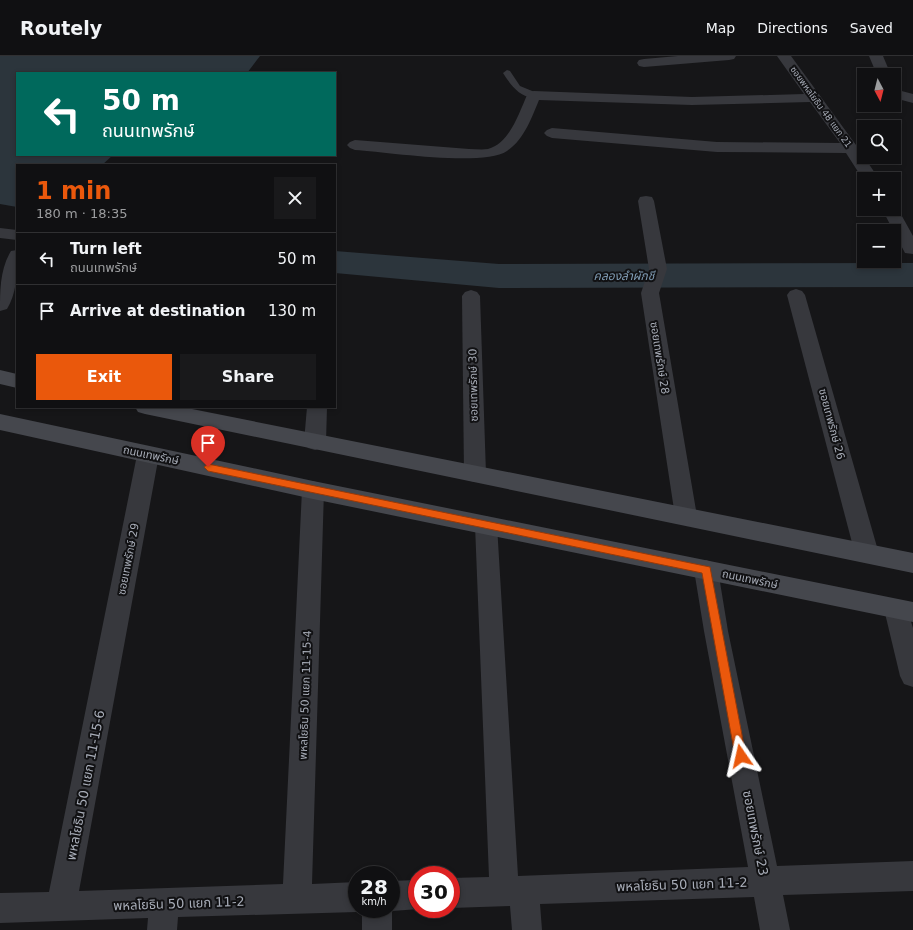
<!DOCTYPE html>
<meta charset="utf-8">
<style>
body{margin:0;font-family:"DejaVu Sans","Noto Sans Thai",sans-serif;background:#19191b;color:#f1f3f6;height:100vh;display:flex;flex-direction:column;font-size:15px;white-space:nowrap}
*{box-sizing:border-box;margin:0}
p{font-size:13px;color:#9c9d9f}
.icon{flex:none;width:22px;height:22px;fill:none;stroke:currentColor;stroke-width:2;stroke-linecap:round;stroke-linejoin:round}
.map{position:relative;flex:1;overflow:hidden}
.side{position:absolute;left:16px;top:108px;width:320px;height:244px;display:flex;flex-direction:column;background:#101012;border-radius:0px;box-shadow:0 2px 6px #0003,0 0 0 1px #303032}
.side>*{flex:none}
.hud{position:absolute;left:16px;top:16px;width:320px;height:84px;border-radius:0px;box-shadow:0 2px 6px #0003,0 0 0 1px #303032;background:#00695c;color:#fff;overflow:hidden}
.needle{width:26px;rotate:173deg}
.tools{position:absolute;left:857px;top:12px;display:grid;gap:8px}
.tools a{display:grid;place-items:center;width:44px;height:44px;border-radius:0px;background:#101012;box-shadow:0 2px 6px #0003,0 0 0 1px #303032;font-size:20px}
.speed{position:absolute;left:348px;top:810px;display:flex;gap:8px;font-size:20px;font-weight:700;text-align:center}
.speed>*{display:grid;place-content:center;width:52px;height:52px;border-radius:50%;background:#101012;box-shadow:0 2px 6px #0003,0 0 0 1px #303032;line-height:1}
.speed small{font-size:10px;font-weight:400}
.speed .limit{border:6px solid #d22;background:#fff;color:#111}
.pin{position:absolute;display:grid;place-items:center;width:34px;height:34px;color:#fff;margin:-41px -17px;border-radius:50% 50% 50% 0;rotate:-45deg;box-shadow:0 0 4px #0007}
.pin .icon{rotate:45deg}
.me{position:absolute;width:44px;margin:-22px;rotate:349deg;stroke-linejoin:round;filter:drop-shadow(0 0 3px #0008)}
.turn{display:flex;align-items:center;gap:14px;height:84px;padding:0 20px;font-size:18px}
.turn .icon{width:52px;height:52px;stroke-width:2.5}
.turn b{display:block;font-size:28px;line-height:34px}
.round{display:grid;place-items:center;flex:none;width:42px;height:42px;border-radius:0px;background:#19191b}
.overview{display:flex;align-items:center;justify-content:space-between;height:68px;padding:0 20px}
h1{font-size:24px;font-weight:700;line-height:30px;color:#ea580c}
.button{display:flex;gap:8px;margin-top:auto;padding:8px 20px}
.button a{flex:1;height:46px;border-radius:0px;background:#ea580c;color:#fff;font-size:16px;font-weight:700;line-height:46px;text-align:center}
.button a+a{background:#19191b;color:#f1f3f6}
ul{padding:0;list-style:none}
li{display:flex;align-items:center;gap:12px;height:52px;padding:0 20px;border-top:1px solid #303032}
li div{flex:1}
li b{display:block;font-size:15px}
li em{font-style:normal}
header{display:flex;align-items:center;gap:24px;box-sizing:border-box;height:56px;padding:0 20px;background:#101012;border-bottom:1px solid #303032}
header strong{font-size:19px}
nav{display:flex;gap:22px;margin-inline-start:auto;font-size:14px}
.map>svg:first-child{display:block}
.water{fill:#2c353c}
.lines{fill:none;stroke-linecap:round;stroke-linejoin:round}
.river{fill:#2c353c;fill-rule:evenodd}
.lane{fill:#37383d;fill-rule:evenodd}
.street{fill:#37383d;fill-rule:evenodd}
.secondary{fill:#45474d;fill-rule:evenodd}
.route{fill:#ea580c;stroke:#983908}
.labels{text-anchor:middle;stroke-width:4;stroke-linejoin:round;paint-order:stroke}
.far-street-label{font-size:9px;fill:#a8adb8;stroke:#111113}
.street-label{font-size:11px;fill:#a8adb8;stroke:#111113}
.water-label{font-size:12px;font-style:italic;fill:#7f9bb3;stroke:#111113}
.near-street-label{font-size:13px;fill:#a8adb8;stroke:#111113}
</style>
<header>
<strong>Routely</strong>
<nav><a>Map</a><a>Directions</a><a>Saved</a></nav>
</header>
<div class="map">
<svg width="913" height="874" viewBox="0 0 913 874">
<rect width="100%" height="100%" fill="#161618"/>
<!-- water -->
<polygon class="water" points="0,0 260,0 247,17 17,17 17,99 113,99 102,109 17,109 17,151 0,148"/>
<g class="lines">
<!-- river -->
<polygon class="river" points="335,195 499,208 913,207 913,231 499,232 335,217"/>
<!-- lane -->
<path class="lane" d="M507 14 510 15 520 30 537 37V41C521 44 510 28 503 17Z"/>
<!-- street -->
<g class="street">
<polygon points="678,0 736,0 734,3 729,4 644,11 639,10 637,7 639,4 644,3"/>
<path d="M777 0H791L856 89 879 123H864V125L846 97 717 96 552 82 547 80 544 77 547 74 552 72 717 86 840 87 810 46 692 49 539 44C532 61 524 84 507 95 483 111 387 96 355 94L350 92 347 89 350 86 355 84 469 93C475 93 482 94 488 93 510 87 519 57 527 39L529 36 534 35 692 41 804 38Z"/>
<polygon points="869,0 883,0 891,19 877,19"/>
<polygon points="894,33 913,38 913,47 894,42"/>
<polygon points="646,140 652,141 654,145 667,213 659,237 697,460 694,466 686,469 678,466 675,460 641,237 649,213 638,145 640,141"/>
<polygon points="894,149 898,153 913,180 913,198 905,197 882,153 894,153"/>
<polygon points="0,172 17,174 17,184 0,182"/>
<path d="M17 194C17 214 18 235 7 253L0 255C0 234 0 213 11 195Z"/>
<polygon points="796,233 802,235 805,239 879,498 875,505 867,507 859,505 855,498 787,239 790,235"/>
<polygon points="471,234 477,236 480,240 486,418 483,424 475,426 467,424 464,418 462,240 465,236"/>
<polygon points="307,351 327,351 326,386 322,392 315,394 308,392 304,386"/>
<polygon points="148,391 156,393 159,399 79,835 283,828 302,434 305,428 313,425 321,428 324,434 312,828 357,826 357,853 391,853 391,825 417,824 417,853 419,853 392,855 392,874 362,874 362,854 357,856 178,861 177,874 147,874 148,862 0,867 0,837 49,836 137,399 140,393"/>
<polygon points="486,460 494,463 497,469 518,820 748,811 704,575 694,514 698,507 706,504 714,507 718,514 728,575 777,810 913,805 913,835 783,839 790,874 760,874 754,841 540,848 542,874 512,874 510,850 451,852 451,822 489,821 475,469 478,463"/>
<polygon points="896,543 905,546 913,572 913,631 904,628 900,620 884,553 887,546"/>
</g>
<!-- secondary -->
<g class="secondary">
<polygon points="0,314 17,318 17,332 0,328"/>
<polygon points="135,351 182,351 913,497 913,517 145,358 138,356"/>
<polygon points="0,358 313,425 913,546 913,566 313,443 0,374"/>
</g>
</g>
<!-- route -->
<polygon class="route" points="208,408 710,511 746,700 745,704 741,705 737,704 735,700 702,517 208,415 204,411"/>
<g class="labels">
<!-- far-street labels -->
<g class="far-street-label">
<text transform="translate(821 51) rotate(54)" y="3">ซอยพหลโยธิน 48 แยก 21</text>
</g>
<!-- street labels -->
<g class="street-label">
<text transform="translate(660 302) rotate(81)" y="4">ซอยเทพรักษ์ 28</text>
<text transform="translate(473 329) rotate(-91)" y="4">ซอยเทพรักษ์ 30</text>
<text transform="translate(832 368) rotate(75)" y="4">ซอยเทพรักษ์ 26</text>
<text transform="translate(151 399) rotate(12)" y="4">ถนนเทพรักษ์</text>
<text transform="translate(128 503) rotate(-79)" y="4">ซอยเทพรักษ์ 29</text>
<text transform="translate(750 523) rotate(12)" y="4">ถนนเทพรักษ์</text>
<text transform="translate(305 639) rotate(-88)" y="4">พหลโยธิน 50 แยก 11-15-4</text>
</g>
<!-- water labels -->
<g class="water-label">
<text x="624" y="224">คลองลำผักชี</text>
</g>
<!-- near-street labels -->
<g class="near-street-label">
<text transform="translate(85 729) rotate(-79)" y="5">พหลโยธิน 50 แยก 11-15-6</text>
<text transform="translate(756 777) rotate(79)" y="5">ซอยเทพรักษ์ 23</text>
<text transform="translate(682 828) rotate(-2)" y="5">พหลโยธิน 50 แยก 11-2</text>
<text transform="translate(179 847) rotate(-2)" y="5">พหลโยธิน 50 แยก 11-2</text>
</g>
</g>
</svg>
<div class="tools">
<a><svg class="needle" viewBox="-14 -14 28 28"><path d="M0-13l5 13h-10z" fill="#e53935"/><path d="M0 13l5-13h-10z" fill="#9c9d9f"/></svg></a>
<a><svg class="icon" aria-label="search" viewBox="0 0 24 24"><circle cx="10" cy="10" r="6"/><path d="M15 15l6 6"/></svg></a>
<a>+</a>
<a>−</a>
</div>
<div class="speed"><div>28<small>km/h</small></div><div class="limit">30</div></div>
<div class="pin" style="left:208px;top:411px;background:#d93025"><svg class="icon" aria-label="arrive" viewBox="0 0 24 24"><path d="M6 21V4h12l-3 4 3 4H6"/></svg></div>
<svg class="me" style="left:741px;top:700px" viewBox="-20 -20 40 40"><path d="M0-17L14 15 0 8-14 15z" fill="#ea580c" stroke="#fff" stroke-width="4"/></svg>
<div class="hud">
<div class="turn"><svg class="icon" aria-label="left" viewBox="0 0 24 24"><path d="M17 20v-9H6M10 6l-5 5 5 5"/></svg><div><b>50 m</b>ถนนเทพรักษ์</div></div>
</div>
<section class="side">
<div class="overview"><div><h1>1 min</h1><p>180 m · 18:35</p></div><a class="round"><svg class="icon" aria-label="close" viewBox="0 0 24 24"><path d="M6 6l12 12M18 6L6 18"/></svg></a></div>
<ul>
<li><svg class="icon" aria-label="left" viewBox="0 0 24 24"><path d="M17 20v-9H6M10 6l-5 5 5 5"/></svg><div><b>Turn left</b><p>ถนนเทพรักษ์</p></div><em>50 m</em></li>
<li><svg class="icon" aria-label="arrive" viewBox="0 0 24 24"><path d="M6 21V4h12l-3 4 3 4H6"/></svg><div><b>Arrive at destination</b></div><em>130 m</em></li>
</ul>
<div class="button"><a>Exit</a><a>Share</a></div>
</section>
</div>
